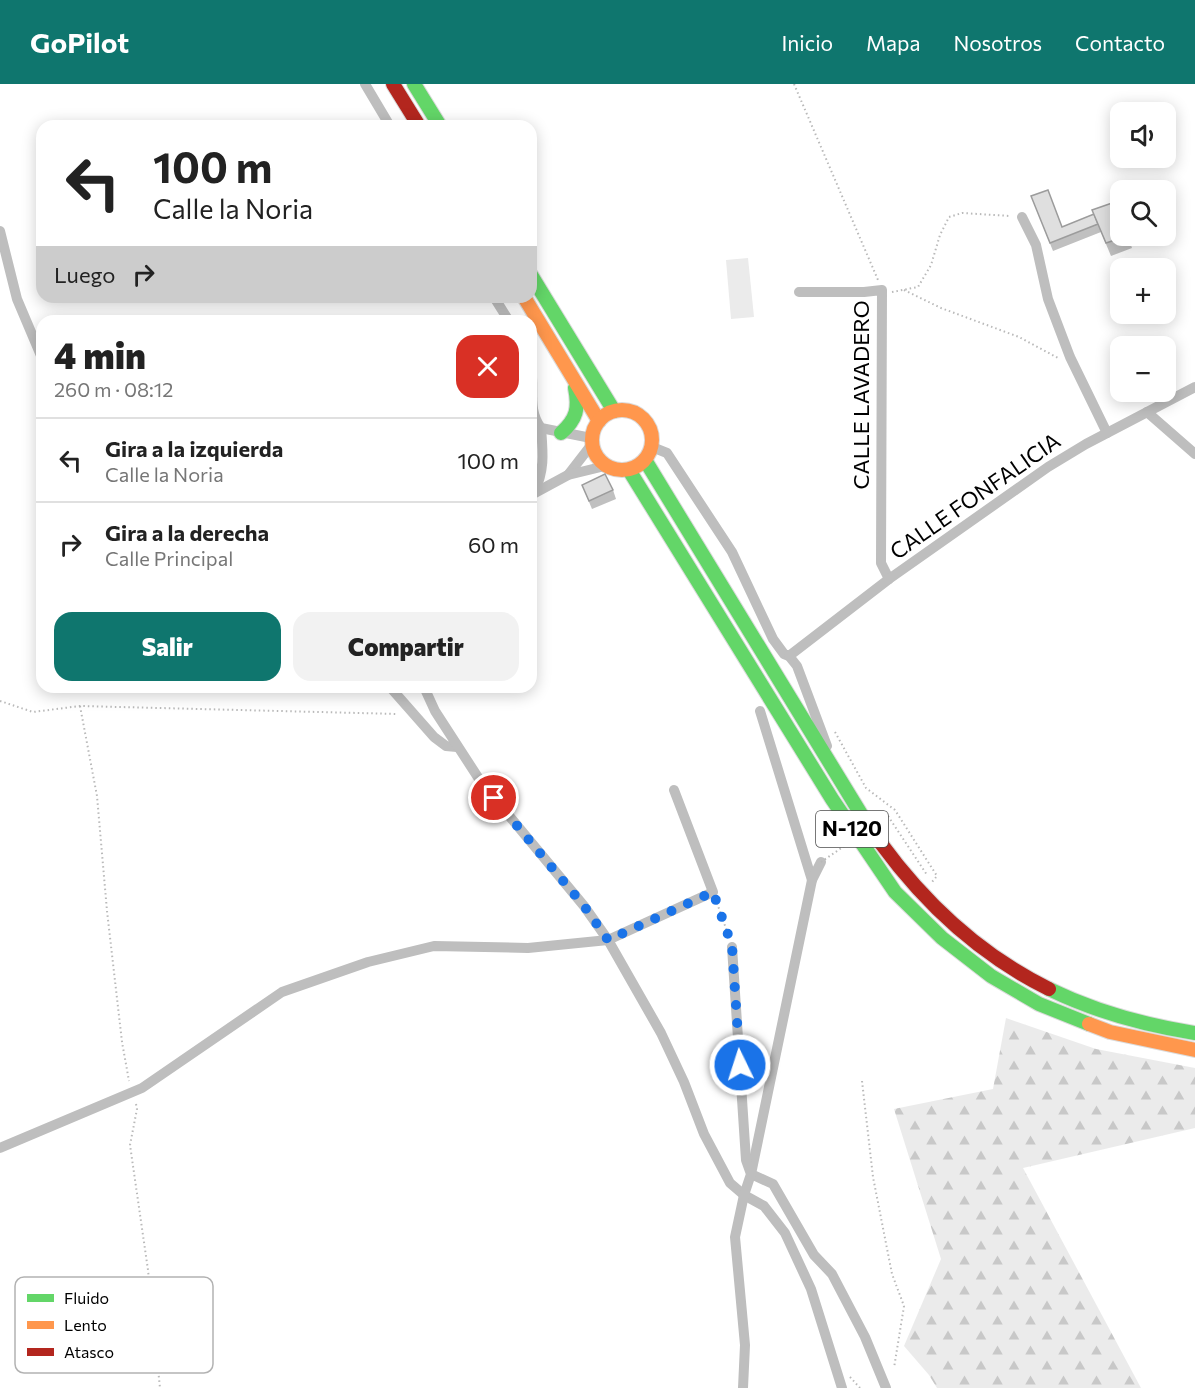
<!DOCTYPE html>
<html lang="es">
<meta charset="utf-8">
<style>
body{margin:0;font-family:Commissioner,sans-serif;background:#f2f2f2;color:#222;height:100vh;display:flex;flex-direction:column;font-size:22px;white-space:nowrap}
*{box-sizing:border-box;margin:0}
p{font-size:20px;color:#767676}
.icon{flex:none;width:33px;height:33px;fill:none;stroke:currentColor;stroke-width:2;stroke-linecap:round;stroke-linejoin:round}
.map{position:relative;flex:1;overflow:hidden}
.sheet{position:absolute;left:36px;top:231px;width:501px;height:378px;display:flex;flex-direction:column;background:#fff;border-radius:18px;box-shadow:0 3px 15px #0003}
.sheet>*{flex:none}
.guide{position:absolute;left:36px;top:36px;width:501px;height:183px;border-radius:18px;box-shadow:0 3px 15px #0003;background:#fff;color:#222;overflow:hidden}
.buttons{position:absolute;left:1110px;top:18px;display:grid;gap:12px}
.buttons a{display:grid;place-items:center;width:66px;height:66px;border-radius:12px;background:#fff;box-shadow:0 3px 15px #0003;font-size:30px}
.pin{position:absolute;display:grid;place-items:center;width:51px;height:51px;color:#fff;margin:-26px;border:3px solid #fff;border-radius:50%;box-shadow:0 2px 6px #0007}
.me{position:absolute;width:66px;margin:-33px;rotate:356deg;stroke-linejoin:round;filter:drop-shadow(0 0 4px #0008)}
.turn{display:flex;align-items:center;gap:21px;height:126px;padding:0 18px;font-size:27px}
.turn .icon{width:78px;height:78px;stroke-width:2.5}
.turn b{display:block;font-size:42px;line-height:51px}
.then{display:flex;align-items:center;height:57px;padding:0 18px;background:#0003;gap:12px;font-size:22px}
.round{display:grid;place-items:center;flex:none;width:63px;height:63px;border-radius:18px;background:#f2f2f2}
.headline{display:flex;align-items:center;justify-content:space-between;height:102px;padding:0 18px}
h1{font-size:36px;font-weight:800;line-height:45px}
.action{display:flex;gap:12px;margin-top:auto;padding:12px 18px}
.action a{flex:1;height:69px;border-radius:18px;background:#0f766e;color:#fff;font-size:24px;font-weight:800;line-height:69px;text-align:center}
.action a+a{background:#f2f2f2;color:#222}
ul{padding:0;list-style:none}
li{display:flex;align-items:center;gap:18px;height:84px;padding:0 18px;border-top:2px solid #e0e0e0}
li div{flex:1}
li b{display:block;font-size:22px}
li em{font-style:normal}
header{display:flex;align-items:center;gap:36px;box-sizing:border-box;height:84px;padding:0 30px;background:#0f766e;color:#fff}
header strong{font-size:28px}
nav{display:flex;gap:33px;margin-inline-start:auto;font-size:21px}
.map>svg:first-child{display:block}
.green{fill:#ebebeb}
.forest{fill:url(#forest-firs)}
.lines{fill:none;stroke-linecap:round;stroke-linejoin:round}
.fast-casing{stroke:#dbdbdb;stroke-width:16}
.slow-casing{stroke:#dbdbdb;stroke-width:16}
.jam-casing{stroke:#dbdbdb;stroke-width:16}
.path{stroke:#b9b9b9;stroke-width:2;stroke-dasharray:1.5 3;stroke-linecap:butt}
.street{stroke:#bebebe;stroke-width:10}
.fast{stroke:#63d668;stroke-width:14}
.slow{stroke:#ff974d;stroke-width:14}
.jam{stroke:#b3261e;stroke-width:14}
.path-bridge{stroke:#b9b9b9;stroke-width:2;stroke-dasharray:1.5 3;stroke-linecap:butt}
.wall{fill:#c0c0c0}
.building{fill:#dfdfdf;stroke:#9c9c9c;stroke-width:1.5}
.route{stroke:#1a73e8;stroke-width:10;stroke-dasharray:0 18}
.labels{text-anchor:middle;stroke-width:4.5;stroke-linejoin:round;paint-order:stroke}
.shield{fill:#fff;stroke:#4c4c4c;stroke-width:1.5}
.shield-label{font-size:21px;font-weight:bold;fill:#000}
.street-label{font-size:22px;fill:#000;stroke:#fff}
.key{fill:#fff;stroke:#b2b2b2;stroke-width:1.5}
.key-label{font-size:16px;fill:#000}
</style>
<header>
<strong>GoPilot</strong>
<nav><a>Inicio</a><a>Mapa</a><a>Nosotros</a><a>Contacto</a></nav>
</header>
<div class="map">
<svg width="1195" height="1304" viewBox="0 0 1195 1304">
<defs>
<pattern id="forest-firs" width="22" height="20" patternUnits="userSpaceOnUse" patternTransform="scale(1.5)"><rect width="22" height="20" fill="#ebebeb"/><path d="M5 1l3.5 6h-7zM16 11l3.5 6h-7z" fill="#c8c8c8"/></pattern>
</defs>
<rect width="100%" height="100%" fill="#fff"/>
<!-- green -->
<polygon class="green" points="748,174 754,233 731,235 726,176"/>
<!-- forest -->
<polygon class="forest" points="1006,934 1096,965 1195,984 1195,1044 1023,1084 1141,1304 937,1304 929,1291 904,1262 941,1175 894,1025 993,1005"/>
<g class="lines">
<defs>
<g id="fast">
<polyline points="414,0 440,42"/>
<polyline points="531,191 614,327"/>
<path d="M561 349C577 335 579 324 575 304"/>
<polyline points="645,376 864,735"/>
<polyline points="629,386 832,715 895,808 942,854 991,892 1039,920 1089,940"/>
<path d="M1049 905C1096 928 1144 941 1195 949"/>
</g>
<g id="slow">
<polyline points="524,213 599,337"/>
<circle cx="622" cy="356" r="30"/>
<polyline points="1089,940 1110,948 1195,966"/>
</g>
<g id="jam">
<polyline points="393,0 419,42"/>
<path d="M864 735C911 806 972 867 1049 905"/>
</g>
</defs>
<!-- fast casing -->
<use href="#fast" class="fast-casing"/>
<!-- slow casing -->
<use href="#slow" class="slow-casing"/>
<!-- jam casing -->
<use href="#jam" class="jam-casing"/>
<!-- path -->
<g class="path">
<polyline points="794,0 878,196"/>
<polyline points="904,206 941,224 1019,253 1058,274"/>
<polyline points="892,208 918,203 931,181 940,151 949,133 962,129 1010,132"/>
<polyline points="0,617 33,628 80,622 398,630"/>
<polyline points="80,622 97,712 107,827 122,958 129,997"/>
<polyline points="835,648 866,704 895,726 937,792 932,798"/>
<polyline points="888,732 927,791"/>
<polyline points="717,819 729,853"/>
<polyline points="862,997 873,1093 892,1190 904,1222 894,1284"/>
<polyline points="136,1020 137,1025 130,1061 148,1186 160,1304"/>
<polyline points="850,1293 860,1304"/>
</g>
<!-- street -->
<g class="street">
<polyline points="365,0 390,42"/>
<polyline points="1022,133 1036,161 1048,215 1070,273 1107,349"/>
<polyline points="0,147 17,215 42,274"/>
<polyline points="799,208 864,208 882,206 881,479 889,495"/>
<polyline points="494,213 509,237"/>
<path d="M531 284C535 306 527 325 541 344L591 354"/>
<polyline points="1147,328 1195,370"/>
<polyline points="652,363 667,369 732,468 773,555 784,570 789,572 797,582 827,662"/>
<polyline points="568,391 592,360"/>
<path d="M534 409C545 386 543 369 541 344"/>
<polyline points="531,411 568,391 605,382"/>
<polyline points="789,572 889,495 1048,383 1086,360 1195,303"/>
<polyline points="390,603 434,653 446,662 457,663"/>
<polyline points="424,603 435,627 481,698 584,822 608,856 661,949 684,998 704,1050 730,1099 744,1111 764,1122 785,1149 811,1205 842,1304"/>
<polyline points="760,627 812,796"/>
<polyline points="821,778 812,796 751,1090 773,1100 814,1171 832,1190 865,1253 886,1304"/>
<polyline points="732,863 746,1076 751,1090 744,1111 735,1153 745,1261 743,1304"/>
<polyline points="0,1064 142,1004 282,908 368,878 434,862 528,864 608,856 713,808 674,706"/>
</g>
<!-- fast -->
<use href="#fast" class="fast"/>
<!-- slow -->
<use href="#slow" class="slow"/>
<!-- jam -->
<use href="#jam" class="jam"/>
<!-- path-bridge -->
<polyline class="path-bridge" points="821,778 888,732"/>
</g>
<!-- wall -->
<g class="wall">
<polygon points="1031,112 1062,143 1094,130 1128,152 1132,164 1111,172 1101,148 1053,167"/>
<polygon points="582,401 613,406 616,415 592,425"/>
</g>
<!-- building -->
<g class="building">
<polygon points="1048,106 1062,143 1094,130 1098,140 1050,159 1031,112"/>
<polygon points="1115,118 1120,132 1120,152 1127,152 1106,159 1092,126"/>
<polygon points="605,390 613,406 589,417 582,401"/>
</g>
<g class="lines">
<!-- route -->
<polyline class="route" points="494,714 584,822 608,856 713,808 732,862 740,981"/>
</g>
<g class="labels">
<!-- shield labels -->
<rect class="shield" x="816" y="727" width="72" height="36" rx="4.5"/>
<g class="shield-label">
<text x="852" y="752">N-120</text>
</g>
<!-- street labels -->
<g class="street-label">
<text transform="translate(861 311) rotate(-90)" y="8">CALLE LAVADERO</text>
<text transform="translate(975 412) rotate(-35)" y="8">CALLE FONFALICIA</text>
</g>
</g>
<!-- legend -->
<rect x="15" y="1193" width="198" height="96" rx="9" class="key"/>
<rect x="27" y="1210" width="27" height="8" fill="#63d668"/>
<rect x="27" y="1237" width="27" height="8" fill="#ff974d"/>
<rect x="27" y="1264" width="27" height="8" fill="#b3261e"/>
<g class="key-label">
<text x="64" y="1220">Fluido</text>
<text x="64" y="1247">Lento</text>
<text x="64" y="1274">Atasco</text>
</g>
</svg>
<div class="buttons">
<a><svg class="icon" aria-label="sound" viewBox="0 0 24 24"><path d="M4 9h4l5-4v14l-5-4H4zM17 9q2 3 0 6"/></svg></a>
<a><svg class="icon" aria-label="search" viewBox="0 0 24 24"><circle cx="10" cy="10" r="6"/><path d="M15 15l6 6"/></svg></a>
<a>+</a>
<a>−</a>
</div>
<div class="pin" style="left:494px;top:714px;background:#d93025"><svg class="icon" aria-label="arrive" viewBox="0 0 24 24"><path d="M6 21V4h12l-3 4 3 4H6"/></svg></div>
<svg class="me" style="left:740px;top:981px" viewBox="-20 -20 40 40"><circle r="17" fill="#1a73e8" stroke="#fff" stroke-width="3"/><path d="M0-11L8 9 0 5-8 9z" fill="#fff"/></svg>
<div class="guide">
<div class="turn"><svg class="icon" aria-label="left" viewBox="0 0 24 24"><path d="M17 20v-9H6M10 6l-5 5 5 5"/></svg><div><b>100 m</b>Calle la Noria</div></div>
<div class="then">Luego<svg class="icon" aria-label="right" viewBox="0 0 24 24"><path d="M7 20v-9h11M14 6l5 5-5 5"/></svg></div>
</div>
<section class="sheet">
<div class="headline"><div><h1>4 min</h1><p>260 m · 08:12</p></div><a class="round" style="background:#d93025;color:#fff"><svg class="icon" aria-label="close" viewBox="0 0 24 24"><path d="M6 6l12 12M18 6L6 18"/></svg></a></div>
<ul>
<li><svg class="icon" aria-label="left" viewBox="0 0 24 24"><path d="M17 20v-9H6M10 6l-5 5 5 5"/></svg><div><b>Gira a la izquierda</b><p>Calle la Noria</p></div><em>100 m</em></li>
<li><svg class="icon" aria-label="right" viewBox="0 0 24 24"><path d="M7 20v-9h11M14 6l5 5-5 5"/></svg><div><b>Gira a la derecha</b><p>Calle Principal</p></div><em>60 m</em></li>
</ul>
<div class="action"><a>Salir</a><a>Compartir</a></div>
</section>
</div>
